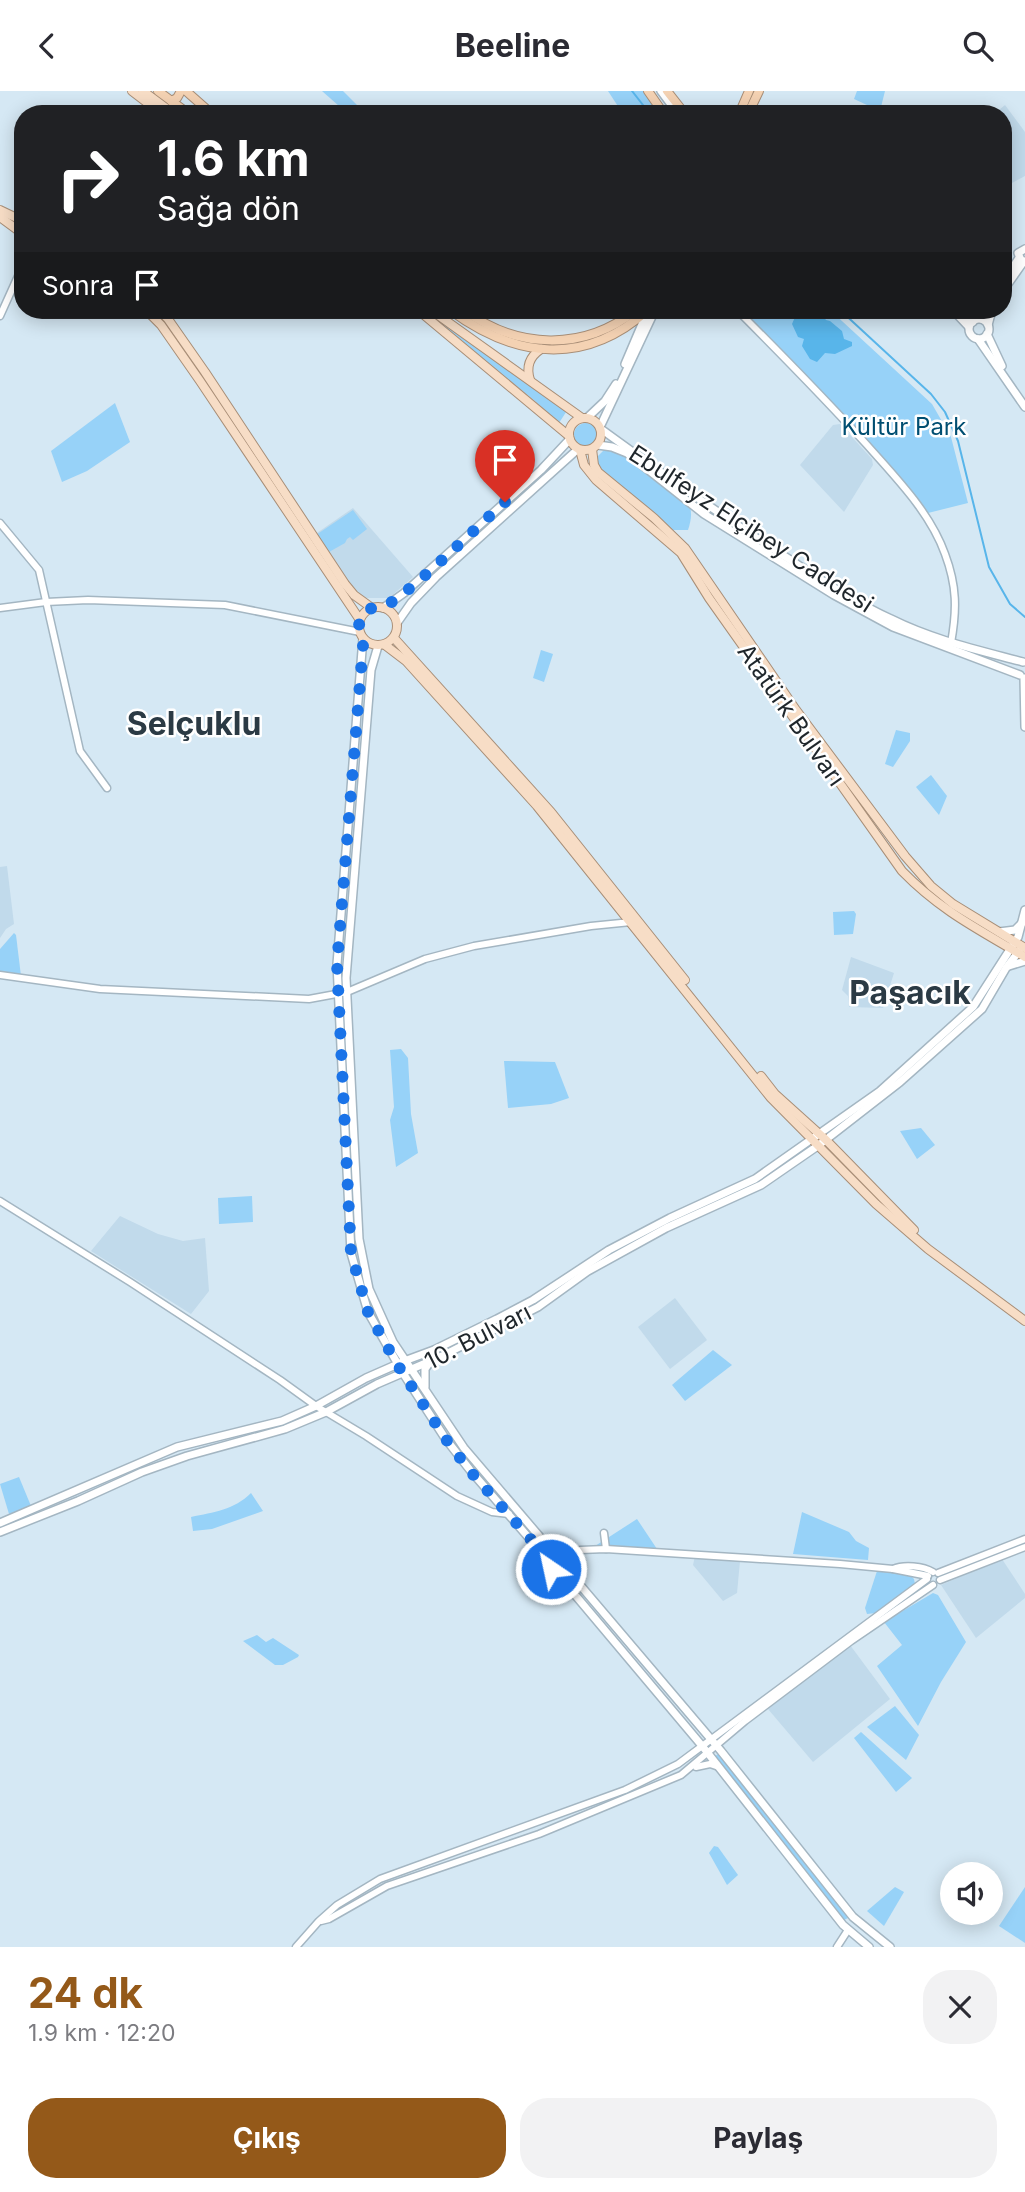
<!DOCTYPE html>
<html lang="tr">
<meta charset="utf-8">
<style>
body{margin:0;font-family:Inter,sans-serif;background:#f2f2f3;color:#2b2b33;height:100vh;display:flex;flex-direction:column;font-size:26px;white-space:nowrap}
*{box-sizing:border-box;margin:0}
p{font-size:23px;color:#7c7c81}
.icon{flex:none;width:38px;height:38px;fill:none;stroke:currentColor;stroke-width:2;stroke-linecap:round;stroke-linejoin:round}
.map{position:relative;height:1856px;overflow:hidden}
.drawer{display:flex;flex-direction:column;background:#fff;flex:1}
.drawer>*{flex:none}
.banner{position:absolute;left:14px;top:14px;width:998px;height:214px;border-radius:28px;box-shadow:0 4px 18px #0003;background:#202124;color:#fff;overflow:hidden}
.controls{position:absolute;left:940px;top:1771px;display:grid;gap:14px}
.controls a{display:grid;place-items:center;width:63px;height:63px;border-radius:50%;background:#fff;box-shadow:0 4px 18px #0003;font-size:35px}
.pin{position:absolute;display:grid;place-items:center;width:60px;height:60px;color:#fff;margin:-72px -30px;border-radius:50% 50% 50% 0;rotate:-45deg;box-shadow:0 0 7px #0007}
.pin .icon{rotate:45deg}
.me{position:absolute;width:77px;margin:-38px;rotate:326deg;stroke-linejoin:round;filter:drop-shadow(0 0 5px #0008)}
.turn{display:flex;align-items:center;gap:24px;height:147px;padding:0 28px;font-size:32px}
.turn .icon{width:91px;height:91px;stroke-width:2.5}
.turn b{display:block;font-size:49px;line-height:60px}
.then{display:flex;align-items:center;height:66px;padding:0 28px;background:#0003;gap:14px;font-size:26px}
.round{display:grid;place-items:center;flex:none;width:74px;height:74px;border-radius:28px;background:#f2f2f3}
.summary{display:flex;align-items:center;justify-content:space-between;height:119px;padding:0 28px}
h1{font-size:42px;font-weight:700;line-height:52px;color:#945919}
.button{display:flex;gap:14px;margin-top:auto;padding:14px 28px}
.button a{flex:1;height:80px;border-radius:28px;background:#945919;color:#fff;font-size:28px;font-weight:700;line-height:80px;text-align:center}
.button a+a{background:#f2f2f3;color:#2b2b33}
header{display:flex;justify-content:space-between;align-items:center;height:91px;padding:0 28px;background:#fff;font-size:32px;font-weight:700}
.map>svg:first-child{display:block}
.built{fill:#c1daeb}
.green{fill:#97d2f8}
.water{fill:#58b5ea}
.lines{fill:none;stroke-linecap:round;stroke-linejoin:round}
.stream{stroke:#58b5ea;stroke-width:2}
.tertiary-casing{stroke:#a4b6c2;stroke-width:9}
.secondary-casing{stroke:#a4b6c2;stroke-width:10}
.primary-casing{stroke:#a88e77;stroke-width:10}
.trunk-casing{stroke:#a88e77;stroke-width:10}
.tertiary{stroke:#fff;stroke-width:6}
.secondary{stroke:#fff;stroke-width:7}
.primary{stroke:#f7ddc6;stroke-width:8}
.trunk{stroke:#f4d2b3;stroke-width:8}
.route{stroke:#1a73e8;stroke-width:12;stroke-dasharray:0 21.6}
.labels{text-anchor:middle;stroke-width:5;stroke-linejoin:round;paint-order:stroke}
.park-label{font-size:24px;fill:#004e71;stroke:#fff}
.street-label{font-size:24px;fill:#1f262b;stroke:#fff}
.district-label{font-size:32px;font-weight:bold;fill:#2b3a44;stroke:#fff}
</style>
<header><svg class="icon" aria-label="back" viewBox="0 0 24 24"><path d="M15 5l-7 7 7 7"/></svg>Beeline<svg class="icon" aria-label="search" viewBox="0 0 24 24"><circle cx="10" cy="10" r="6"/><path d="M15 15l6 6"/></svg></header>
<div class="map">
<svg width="1025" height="1856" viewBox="0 0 1025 1856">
<rect width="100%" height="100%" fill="#d5e8f4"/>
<!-- built -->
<g class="built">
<polygon points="1005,14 1025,41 1025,85 1012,92 1003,71 1003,23 994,23"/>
<polygon points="840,333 872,368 873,374 844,421 800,374 833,334"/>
<polygon points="353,417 413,486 389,507 364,507 347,492 314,444"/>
<polygon points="7,775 14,833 6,838 0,847 0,776"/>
<polygon points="851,866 894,882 883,917 849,916 848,905 842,899"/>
<polygon points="120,1125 158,1143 183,1150 205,1147 209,1200 191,1223 91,1160"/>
<polygon points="675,1207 707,1249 670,1278 638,1236"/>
<polygon points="695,1465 740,1470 737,1502 723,1510 693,1474"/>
<polygon points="1002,1468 1025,1503 1025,1507 976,1547 941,1494"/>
<polygon points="850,1554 890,1608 813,1671 768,1618"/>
</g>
<!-- green -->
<g class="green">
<polygon points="322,0 343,0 359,16 353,23 348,23"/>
<polygon points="608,0 645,0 660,23 623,23"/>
<polygon points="857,0 885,0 880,20 854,8"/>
<polygon points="423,219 428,219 482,260 568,318 559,332 535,310"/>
<path d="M751 219H830L932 313 951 346 968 412 928 422C871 353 811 287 746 225Z"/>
<polygon points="115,312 130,351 87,380 62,391 51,360"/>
<circle cx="586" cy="344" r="12"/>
<path d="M612 351 685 406C693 417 692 427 688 439H673L599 378 593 370Z"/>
<polygon points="353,419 367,438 353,449 350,446 347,448 345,452 329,461 316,444"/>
<polygon points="541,559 553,563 544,591 533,587"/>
<polygon points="896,639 910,642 910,650 893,676 885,673"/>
<polygon points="931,684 947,705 939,724 916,696"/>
<polygon points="854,820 856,823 853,843 834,844 833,821"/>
<polygon points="14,842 16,844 21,885 18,886 0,880 0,858"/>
<polygon points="401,958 408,967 411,1023 418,1062 396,1076 390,1029 394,1016 390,959"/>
<polygon points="504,970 555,971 569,1007 551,1013 508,1017"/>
<polygon points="921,1037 935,1054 917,1068 900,1040"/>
<polygon points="252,1105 253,1131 219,1133 218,1107"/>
<polygon points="713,1259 732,1274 685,1310 672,1294"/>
<polygon points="19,1386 31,1415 9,1423 0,1393"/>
<path d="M251 1402 263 1420 212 1438 193 1440 191 1426C214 1421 234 1419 251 1402Z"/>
<polygon points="802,1421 849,1441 856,1450 869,1457 868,1469 793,1463"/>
<polygon points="637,1428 657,1458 592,1457"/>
<polygon points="877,1480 909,1483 914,1488 915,1493 876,1522 867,1523 865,1517"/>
<polygon points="933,1502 938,1504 966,1551 941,1591 918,1635 877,1575 902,1554 884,1531"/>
<polygon points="257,1544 266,1551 273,1547 299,1564 298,1566 283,1574 275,1574 243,1550"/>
<polygon points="895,1615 919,1644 906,1669 867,1636"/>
<polygon points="861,1641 912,1687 896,1701 854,1647"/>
<polygon points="718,1663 848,1827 844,1829 714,1666"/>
<polygon points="714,1755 718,1756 738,1784 727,1794 709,1762"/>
<polygon points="895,1796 904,1801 884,1835 867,1820"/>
<polygon points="1025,1796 1025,1852 999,1835"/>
</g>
<!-- water -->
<polygon class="water" points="788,219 818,219 826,229 830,230 842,240 844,248 852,251 852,255 835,263 825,262 817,271 810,268 802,255 804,248 798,246 792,233 795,226"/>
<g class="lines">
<!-- stream -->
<g class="stream">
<polyline points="632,0 650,23"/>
<polyline points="840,219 931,303 945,321 958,350 989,476 1010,513 1025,526"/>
</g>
<defs>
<g id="tertiary">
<path d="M737 219C781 263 825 308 867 354 896 387 930 421 945 463 957 495 957 519 951 552"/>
<polyline points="0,225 23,174"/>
<polyline points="0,432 39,479 80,660 107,697"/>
<polyline points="0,517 46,511 88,509 225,514 360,541"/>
<polyline points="0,884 100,898 309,908 347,901 425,868 474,855 591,835 631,831"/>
<polyline points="0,1110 130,1191 280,1289 316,1315 366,1345 457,1405 492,1421 509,1423"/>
<polyline points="604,1442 606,1458"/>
<polyline points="562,1470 580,1459 606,1458 840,1473 893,1478 928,1485"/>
<path d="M893 1478C904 1473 923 1475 933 1481"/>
<polyline points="938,1482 1025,1448"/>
<polyline points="940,1489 1025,1456"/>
<polyline points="696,1676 710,1673 716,1675"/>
<polyline points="321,1830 329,1828 387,1795 539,1743 681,1684 745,1630 851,1550 933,1494"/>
<polyline points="296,1856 319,1830 337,1814 380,1788 625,1699 678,1673 927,1488"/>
<polyline points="837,1856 848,1839"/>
</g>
<g id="secondary">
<polyline points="661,0 678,23"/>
<polyline points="1021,169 1018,162 1025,158"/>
<polyline points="1003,191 1019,167"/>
<polyline points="1003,200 1024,170"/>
<polyline points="953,219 969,236"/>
<polyline points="961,219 973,231"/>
<circle cx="979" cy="238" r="10"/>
<polyline points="988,234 992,219"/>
<polyline points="987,243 1002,275"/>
<polyline points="978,248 1025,316"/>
<polyline points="625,273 648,219"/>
<polyline points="587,327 605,310 616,293"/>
<polyline points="600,336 655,219"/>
<path d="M601 338C660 381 719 423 781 463 817 486 852 510 891 528 933 549 978 559 1023 571"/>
<polyline points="598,354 612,356 627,362 704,423 834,504 893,536 1020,584"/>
<polyline points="383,517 404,502 541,379 570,348"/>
<polyline points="397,532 411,512 436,486 578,358"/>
<polyline points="363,547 337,873 351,1162 368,1221 403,1282 445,1347 470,1379 549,1470"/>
<polyline points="378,555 371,579 346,887 359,1148 369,1198 393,1251 464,1357 557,1466"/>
<polyline points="1024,587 1025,636"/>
<polyline points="999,841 1015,839 1022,832"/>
<polyline points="1009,875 1025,870"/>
<polyline points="425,1296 425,1278 430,1271"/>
<polyline points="0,1432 177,1356 282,1330 316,1315 366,1287 407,1269 434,1259 497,1228 533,1209 609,1159 670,1127 755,1088 880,1000 973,916 1018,846 1025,819"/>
<polyline points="0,1441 78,1410 142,1381 187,1365 285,1338 326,1321 377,1293 442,1265 538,1216 588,1180 666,1137 761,1094 819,1054 900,991 982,918 1006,877 1020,859"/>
<polyline points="563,1474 721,1660 853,1826 890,1856"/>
<polyline points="555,1480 703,1656 843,1834 869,1856"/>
</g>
<g id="primary">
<polyline points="132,0 162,23"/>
<polyline points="143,0 174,23"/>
<polyline points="0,119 23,130"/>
<polyline points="0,126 23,143"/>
<polyline points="146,219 161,234 200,290 360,529"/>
<polyline points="159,219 168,228 205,281 345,493 354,504 372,517"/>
<polyline points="418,219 569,345"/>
<polyline points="431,219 582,327"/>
<path d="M530 289C526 276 529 266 541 258"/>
<circle cx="585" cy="343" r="16"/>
<polyline points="592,358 594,374 598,381 654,427 685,457 796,619 905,765 931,795 953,813 1025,857"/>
<path d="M580 359 584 374 596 389 681 462 709 507 902 780C941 820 978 838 1025 866"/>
<circle cx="378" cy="535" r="19"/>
<polyline points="394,547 551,721 685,889"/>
<polyline points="385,554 406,570 537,715 771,1007 876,1113 928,1158 1025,1230"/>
<polyline points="761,985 775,1003 826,1049 914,1139"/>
</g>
<g id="trunk">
<polyline points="158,0 189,23"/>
<polyline points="186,0 212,23"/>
<polyline points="648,0 664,23"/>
<polyline points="667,0 685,23"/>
<polyline points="171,10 177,7 181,0"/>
<polyline points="739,23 749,0"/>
<polyline points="748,23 759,0"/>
<path d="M450 219C515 267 584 276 648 219"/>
<path d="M464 219C517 258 583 261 636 219"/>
</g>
</defs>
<!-- tertiary casing -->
<use href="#tertiary" class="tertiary-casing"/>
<!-- secondary casing -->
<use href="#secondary" class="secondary-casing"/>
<!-- primary casing -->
<use href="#primary" class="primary-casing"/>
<!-- trunk casing -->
<use href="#trunk" class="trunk-casing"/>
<!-- tertiary -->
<use href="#tertiary" class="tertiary"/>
<!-- secondary -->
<use href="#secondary" class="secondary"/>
<!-- primary -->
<use href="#primary" class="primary"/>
<!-- trunk -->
<use href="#trunk" class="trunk"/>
</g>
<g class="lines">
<!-- route -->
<path class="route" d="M505 411C469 443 434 479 395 509 384 517 369 514 362 524 355 534 363 545 363 555L337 873 351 1162 368 1221 397 1273 445 1347 470 1380 550 1470 551 1478"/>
</g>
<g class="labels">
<!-- park labels -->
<g class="park-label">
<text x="904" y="344">Kültür Park</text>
</g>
<!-- street labels -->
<g class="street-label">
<text transform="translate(751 438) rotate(33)" y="8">Ebulfeyz Elçibey Caddesi</text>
<text transform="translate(791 624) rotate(55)" y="8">Atatürk Bulvarı</text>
<text transform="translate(478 1246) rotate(-27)" y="8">10. Bulvarı</text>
</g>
<!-- district labels -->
<g class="district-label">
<text x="194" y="644">Selçuklu</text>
<text x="910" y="913">Paşacık</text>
</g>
</g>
</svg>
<div class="controls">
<a><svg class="icon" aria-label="sound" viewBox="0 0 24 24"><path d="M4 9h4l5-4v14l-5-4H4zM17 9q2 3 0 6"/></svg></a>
</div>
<div class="pin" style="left:505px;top:411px;background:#d93025"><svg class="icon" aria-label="arrive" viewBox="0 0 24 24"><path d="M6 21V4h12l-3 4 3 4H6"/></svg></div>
<svg class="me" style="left:551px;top:1478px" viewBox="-20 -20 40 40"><circle r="17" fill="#1a73e8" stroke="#fff" stroke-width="3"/><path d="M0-11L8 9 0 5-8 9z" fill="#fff"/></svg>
<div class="banner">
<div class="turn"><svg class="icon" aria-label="right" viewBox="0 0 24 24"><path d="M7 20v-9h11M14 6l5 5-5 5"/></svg><div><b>1.6 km</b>Sağa dön</div></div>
<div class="then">Sonra<svg class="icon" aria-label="arrive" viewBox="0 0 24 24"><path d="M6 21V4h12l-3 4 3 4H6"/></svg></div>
</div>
</div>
<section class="drawer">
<div class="summary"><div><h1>24 dk</h1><p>1.9 km · 12:20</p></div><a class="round"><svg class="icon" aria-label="close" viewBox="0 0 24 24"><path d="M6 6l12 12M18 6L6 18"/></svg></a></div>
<div class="button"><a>Çıkış</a><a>Paylaş</a></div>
</section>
